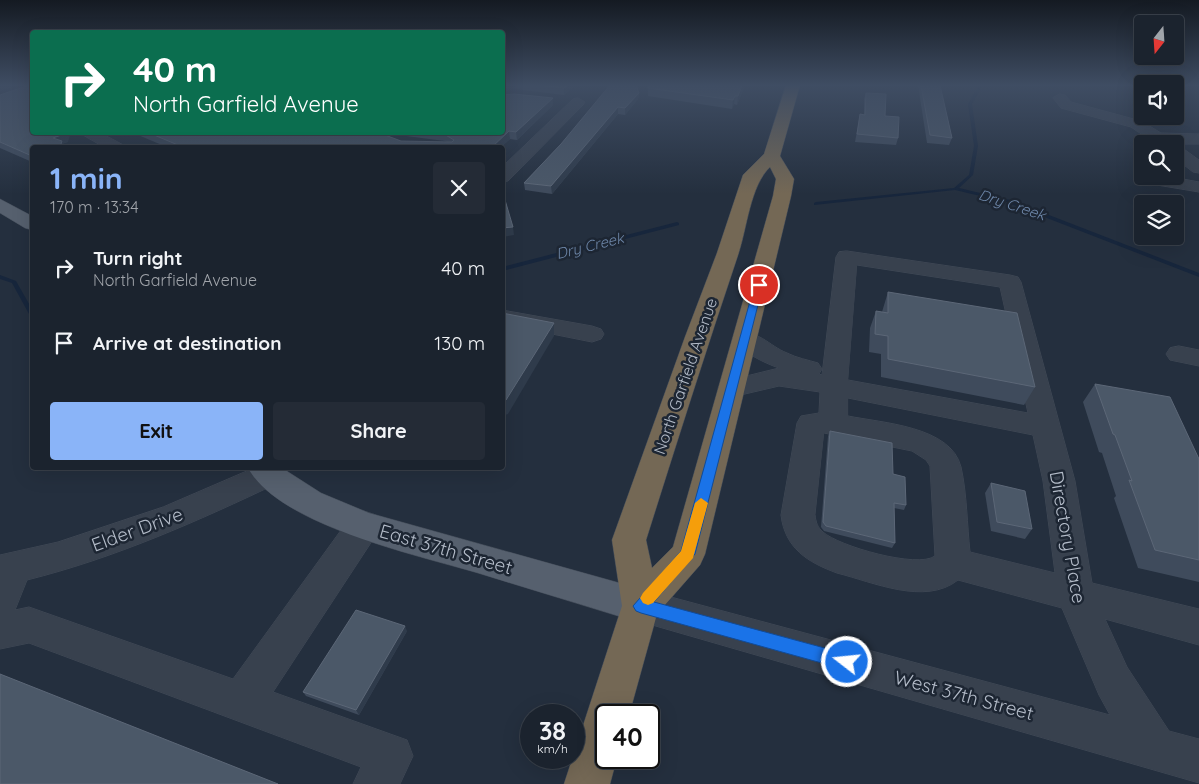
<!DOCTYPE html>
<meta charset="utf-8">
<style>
body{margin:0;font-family:Quicksand,sans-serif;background:#242b36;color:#f1f3f6;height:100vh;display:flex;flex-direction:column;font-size:19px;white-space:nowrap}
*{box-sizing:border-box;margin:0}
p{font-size:16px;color:#a0a4aa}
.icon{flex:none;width:28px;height:28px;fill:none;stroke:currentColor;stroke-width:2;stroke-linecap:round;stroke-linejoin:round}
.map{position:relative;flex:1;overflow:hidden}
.side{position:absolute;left:30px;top:145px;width:475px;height:325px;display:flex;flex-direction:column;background:#1b232e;border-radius:5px;box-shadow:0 5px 20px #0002,0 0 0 1px #39404a}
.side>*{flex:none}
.banner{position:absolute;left:30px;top:30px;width:475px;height:105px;border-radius:5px;box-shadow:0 5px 20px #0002,0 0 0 1px #39404a;background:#0b6e4f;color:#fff;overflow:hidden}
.needle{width:32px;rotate:197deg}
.controls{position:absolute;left:1134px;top:15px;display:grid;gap:10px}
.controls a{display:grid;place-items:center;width:50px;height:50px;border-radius:5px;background:#1b232e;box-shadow:0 5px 20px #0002,0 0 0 1px #39404a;font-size:25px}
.speed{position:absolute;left:520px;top:704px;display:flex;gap:10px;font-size:25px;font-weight:700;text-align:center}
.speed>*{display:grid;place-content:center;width:65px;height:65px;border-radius:50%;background:#1b232e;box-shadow:0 5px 20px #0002,0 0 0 1px #39404a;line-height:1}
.speed small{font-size:12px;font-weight:400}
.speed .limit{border:2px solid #111;border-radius:8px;background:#fff;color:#111}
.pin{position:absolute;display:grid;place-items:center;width:42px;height:42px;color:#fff;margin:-21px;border:2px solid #fff;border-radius:50%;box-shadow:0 1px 5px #0007}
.me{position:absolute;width:55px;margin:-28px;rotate:286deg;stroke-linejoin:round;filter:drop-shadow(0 0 4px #0008)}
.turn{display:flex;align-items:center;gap:18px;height:105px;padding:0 20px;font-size:22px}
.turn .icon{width:65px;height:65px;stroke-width:2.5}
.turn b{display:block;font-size:35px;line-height:42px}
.round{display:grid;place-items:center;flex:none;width:52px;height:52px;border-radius:5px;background:#242b36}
.head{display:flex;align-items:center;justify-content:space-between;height:85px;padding:0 20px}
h1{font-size:30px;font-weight:700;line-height:38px;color:#8ab4f8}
.button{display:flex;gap:10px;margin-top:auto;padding:10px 20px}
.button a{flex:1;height:58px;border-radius:5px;background:#8ab4f8;color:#111;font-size:20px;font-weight:700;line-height:58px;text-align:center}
.button a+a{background:#242b36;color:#f1f3f6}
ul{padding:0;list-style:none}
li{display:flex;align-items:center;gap:15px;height:75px;padding:0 20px}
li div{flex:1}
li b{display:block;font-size:19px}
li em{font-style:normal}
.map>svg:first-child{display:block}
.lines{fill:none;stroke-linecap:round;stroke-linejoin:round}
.stream{fill:#17263c;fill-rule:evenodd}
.minor-casing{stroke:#414a57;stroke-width:1}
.major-casing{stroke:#414a57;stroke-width:1}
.highway-casing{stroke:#434c59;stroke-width:1}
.minor{fill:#38414e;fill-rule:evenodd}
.major{fill:#56606e;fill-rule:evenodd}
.highway{fill:#746855;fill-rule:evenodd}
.wall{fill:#3f4b5c}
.shaded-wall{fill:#2f3b4b}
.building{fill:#4b5868;stroke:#5c6777}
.route{fill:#1a73e8;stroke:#114b97}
.slow{fill:#f59e0b}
.labels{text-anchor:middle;stroke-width:5;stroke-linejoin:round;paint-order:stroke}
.far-water-label{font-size:15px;font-style:italic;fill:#6d86a8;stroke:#1d2633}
.street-label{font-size:16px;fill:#b4bcc9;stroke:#1d2633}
.near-street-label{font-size:19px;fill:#b4bcc9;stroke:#1d2633}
</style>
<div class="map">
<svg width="1199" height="784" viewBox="0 0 1199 784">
<rect width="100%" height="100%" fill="#242f3e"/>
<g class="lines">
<!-- stream -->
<g class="stream">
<polygon points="979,85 983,85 972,104 978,146 973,175 959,188 1010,200 1199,273 1199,277 1006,202 955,190 814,205 814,203 816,202 954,188 969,175 974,146 968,104"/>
<polygon points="677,222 679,223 679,225 502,271 502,267"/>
<polygon points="0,275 16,281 32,309 32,316 29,314 12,283 0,279"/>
</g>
<defs>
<g id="minor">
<polygon points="1060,94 1065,95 1071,102 1141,121 1161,133 1199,134 1199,144 1156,144 1131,127 1061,108 1053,98"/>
<polygon points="578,98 585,102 583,105 508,181 502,182 502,167 573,99"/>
<polygon points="78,132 99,132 129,148 106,148"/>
<polygon points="1175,145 1181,147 1199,160 1199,173 1193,172 1175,158"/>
<polygon points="1142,173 1142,176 1167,176 1199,182 1199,192 1139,182 1136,178"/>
<path d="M847 251 1010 275 1018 277 1021 282 1075 481 1092 583 1199 609V645L1105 619 1127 667 1169 731 1199 739V783L628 618 622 606 628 594 641 589 1110 715 1099 695 1062 608 958 580C925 606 873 582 837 573 807 562 785 548 781 515L797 423 801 416 819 413 820 392 779 386 732 397 722 394 718 388 722 382 779 368C764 363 742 352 732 339L736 334C757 328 769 346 787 353 797 358 808 360 818 363L822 369 819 374 822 375 836 257 839 252ZM857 265 1000 287 1028 413 848 380ZM848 398 1033 435 1043 481 1055 573 970 552C967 525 967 494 961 467 951 426 882 423 848 416ZM824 433 912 451 926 460 930 466 935 556C918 569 838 546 823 532 817 527 816 522 815 515Z"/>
<polygon points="502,310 592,326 601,329 604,334 601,339 592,342 502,324"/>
<polygon points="1179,346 1199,350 1199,366 1170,360 1166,354 1170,348"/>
<path d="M254 468H281L285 474 280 482C198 521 115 558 27 580L15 610 29 607 233 679 352 515 364 511 376 515 381 525 376 535 273 692 407 740 413 756 400 784H353L361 767 29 643 0 649V555L58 542 163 507Z"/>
</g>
<g id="major">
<polygon points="0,199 32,216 32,230 25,228 0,213"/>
<path d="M248 468H282L321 493 369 513 641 589 654 594 660 606 654 618 641 623C587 606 532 590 478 573 417 555 279 525 248 468Z"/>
</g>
<path id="highway" d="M786 85H800L780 156 794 179 791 196 705 554 700 565 657 614 629 715H606V758H617L610 784H564L622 606 612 540 685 337 717 253 743 175 764 154ZM770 167 776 179 773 196 673 547 652 568 646 540C676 445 706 350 738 255 747 229 750 186 770 167Z"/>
</defs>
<!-- minor casing -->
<use href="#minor" class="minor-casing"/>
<!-- major casing -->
<use href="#major" class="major-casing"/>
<!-- highway casing -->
<use href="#highway" class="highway-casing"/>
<!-- minor -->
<use href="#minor" class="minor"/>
<!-- major -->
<use href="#major" class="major"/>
<!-- highway -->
<use href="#highway" class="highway"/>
</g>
<!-- wall -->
<g class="wall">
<polygon points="502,85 575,85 564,95 515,89 502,91"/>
<polygon points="648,85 745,85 737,105 734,104 732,109 648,96"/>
<polygon points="918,85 940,85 952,138 949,145 927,143"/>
<polygon points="639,93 638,99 625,115 618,114 552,194 525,190 524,183 561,144"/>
<polygon points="866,93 885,116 898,138 896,145 855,142 860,114 864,115 864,99"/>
<polygon points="0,95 68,142 63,143 65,146 32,148 32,162 0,148"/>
<polygon points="553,105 517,140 510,139 500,148 169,148 131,132 377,132 401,141 447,142 445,141 406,136 398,132 502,132"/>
<polygon points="888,292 1035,387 1024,405 881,377 881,354 869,352 870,328 876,311 882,312"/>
<polygon points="1095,384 1199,459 1199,582 1138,568 1114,498 1116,496 1102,453 1099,452 1083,402"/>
<polygon points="830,431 906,505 904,510 894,508 895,543 892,548 824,531 821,527 828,436"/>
<polygon points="991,483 1032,529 1025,539 991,531 985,493"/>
<polygon points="407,631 359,715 306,696 303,692"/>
</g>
<!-- shaded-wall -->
<g class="shaded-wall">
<polygon points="0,85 19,85 0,91"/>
<polygon points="502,85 515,85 515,89 502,91"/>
<polygon points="568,85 575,85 564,95 564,88"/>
<polygon points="742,85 745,85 737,105 738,96"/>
<polygon points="639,93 638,99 625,115 625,108"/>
<polygon points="735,96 734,104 732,109 733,100"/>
<polygon points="553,98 553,105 517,140 516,132"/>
<polygon points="618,107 618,114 552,194 551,186"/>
<polygon points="509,131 510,139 500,148 491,148"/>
<polygon points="65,132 71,132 68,142 63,143 66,148 62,148 53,138"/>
<polygon points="513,227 514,235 502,237 502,228"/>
<polygon points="554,323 554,336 508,414 502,416 502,401"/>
<polygon points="405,626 407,631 359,715 356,710"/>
</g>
<!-- building -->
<g class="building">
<polygon points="29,85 32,85 32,132 65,132 64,134 53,138 62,141 61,144 69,148 32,148 32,156 0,142 0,95"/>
<polygon points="535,85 568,85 564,88"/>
<polygon points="610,85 636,85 639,93 625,108 618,107 551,186 524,183 561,144"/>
<polygon points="648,85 742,85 738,96 735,96 733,100 648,88"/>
<polygon points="921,85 940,85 952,138 930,135"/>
<polygon points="866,93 886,94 885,116 899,117 898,138 857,134 860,114 865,115"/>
<polygon points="514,94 553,98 516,132 509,131 491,148 185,148 147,132 377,132 401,141 452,142 454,140 444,134 435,132 502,132 502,95"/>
<polygon points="505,200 513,227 502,228 502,203"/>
<polygon points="888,292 1017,313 1035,387 888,359 888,336 875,334 876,311 888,313"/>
<polygon points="502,313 554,323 506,400 502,401"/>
<polygon points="1095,384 1170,397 1199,459 1199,560 1155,550 1129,480 1132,481 1115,435 1113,434"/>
<polygon points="830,431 892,443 893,474 905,477 906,505 894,503 895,543 826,526 823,522"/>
<polygon points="991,483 1025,491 1032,529 997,522"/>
<polygon points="356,610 405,626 356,710 303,692"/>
<polygon points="0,674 278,784 0,784"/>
</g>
<!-- sky -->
<linearGradient id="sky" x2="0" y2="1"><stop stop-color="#141a22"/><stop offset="0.44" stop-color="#3f4d63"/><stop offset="1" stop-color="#3f4d63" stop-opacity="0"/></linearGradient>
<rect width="1199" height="194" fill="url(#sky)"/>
<!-- route -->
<polygon class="route" points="755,283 763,285 695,554 654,602 847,654 853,657 855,662 853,668 847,670 641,613 636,611 633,606 681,551"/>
<!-- slow -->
<polygon class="slow" points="701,498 708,503 693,558 653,603 648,605 643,603 640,598 643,593 681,551 695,503"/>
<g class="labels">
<!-- far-water labels -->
<g class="far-water-label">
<text transform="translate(1012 205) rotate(18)" y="5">Dry Creek</text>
<text transform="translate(590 246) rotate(-14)" y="5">Dry Creek</text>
</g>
<!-- street labels -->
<g class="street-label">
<text transform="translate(685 376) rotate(-71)" y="6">North Garfield Avenue</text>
</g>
<!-- near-street labels -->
<g class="near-street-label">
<text transform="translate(137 529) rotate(-20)" y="7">Elder Drive</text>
<text transform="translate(1068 537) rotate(80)" y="7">Directory Place</text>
<text transform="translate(446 549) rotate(16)" y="7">East 37th Street</text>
<text transform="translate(964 695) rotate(15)" y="7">West 37th Street</text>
</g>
</g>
</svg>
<div class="controls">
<a><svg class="needle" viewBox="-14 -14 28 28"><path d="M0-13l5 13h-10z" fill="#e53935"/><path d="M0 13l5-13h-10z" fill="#a0a4aa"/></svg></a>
<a><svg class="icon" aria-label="sound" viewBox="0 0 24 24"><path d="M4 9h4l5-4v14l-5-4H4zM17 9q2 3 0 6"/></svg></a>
<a><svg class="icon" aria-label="search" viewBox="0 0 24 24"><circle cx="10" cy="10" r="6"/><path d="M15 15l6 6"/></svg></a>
<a><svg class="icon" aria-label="layers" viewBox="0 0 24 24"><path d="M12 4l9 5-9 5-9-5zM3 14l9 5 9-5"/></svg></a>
</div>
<div class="speed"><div>38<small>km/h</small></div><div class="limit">40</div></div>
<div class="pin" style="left:759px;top:285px;background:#d93025"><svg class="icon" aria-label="arrive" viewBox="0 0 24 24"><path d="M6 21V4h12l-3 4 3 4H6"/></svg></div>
<svg class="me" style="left:847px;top:662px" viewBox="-20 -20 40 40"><circle r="17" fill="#1a73e8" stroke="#fff" stroke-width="3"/><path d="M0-11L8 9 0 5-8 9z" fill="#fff"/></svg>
<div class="banner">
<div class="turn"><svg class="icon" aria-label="right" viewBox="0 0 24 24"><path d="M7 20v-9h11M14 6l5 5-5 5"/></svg><div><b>40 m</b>North Garfield Avenue</div></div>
</div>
<section class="side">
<div class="head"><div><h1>1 min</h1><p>170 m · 13:34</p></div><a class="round"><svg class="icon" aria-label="close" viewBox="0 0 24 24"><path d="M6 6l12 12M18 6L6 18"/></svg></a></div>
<ul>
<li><svg class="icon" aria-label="right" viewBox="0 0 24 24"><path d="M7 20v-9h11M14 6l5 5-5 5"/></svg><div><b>Turn right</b><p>North Garfield Avenue</p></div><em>40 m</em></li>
<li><svg class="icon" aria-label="arrive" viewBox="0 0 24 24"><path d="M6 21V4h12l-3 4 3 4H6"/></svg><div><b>Arrive at destination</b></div><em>130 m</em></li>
</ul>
<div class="button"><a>Exit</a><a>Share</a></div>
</section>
</div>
